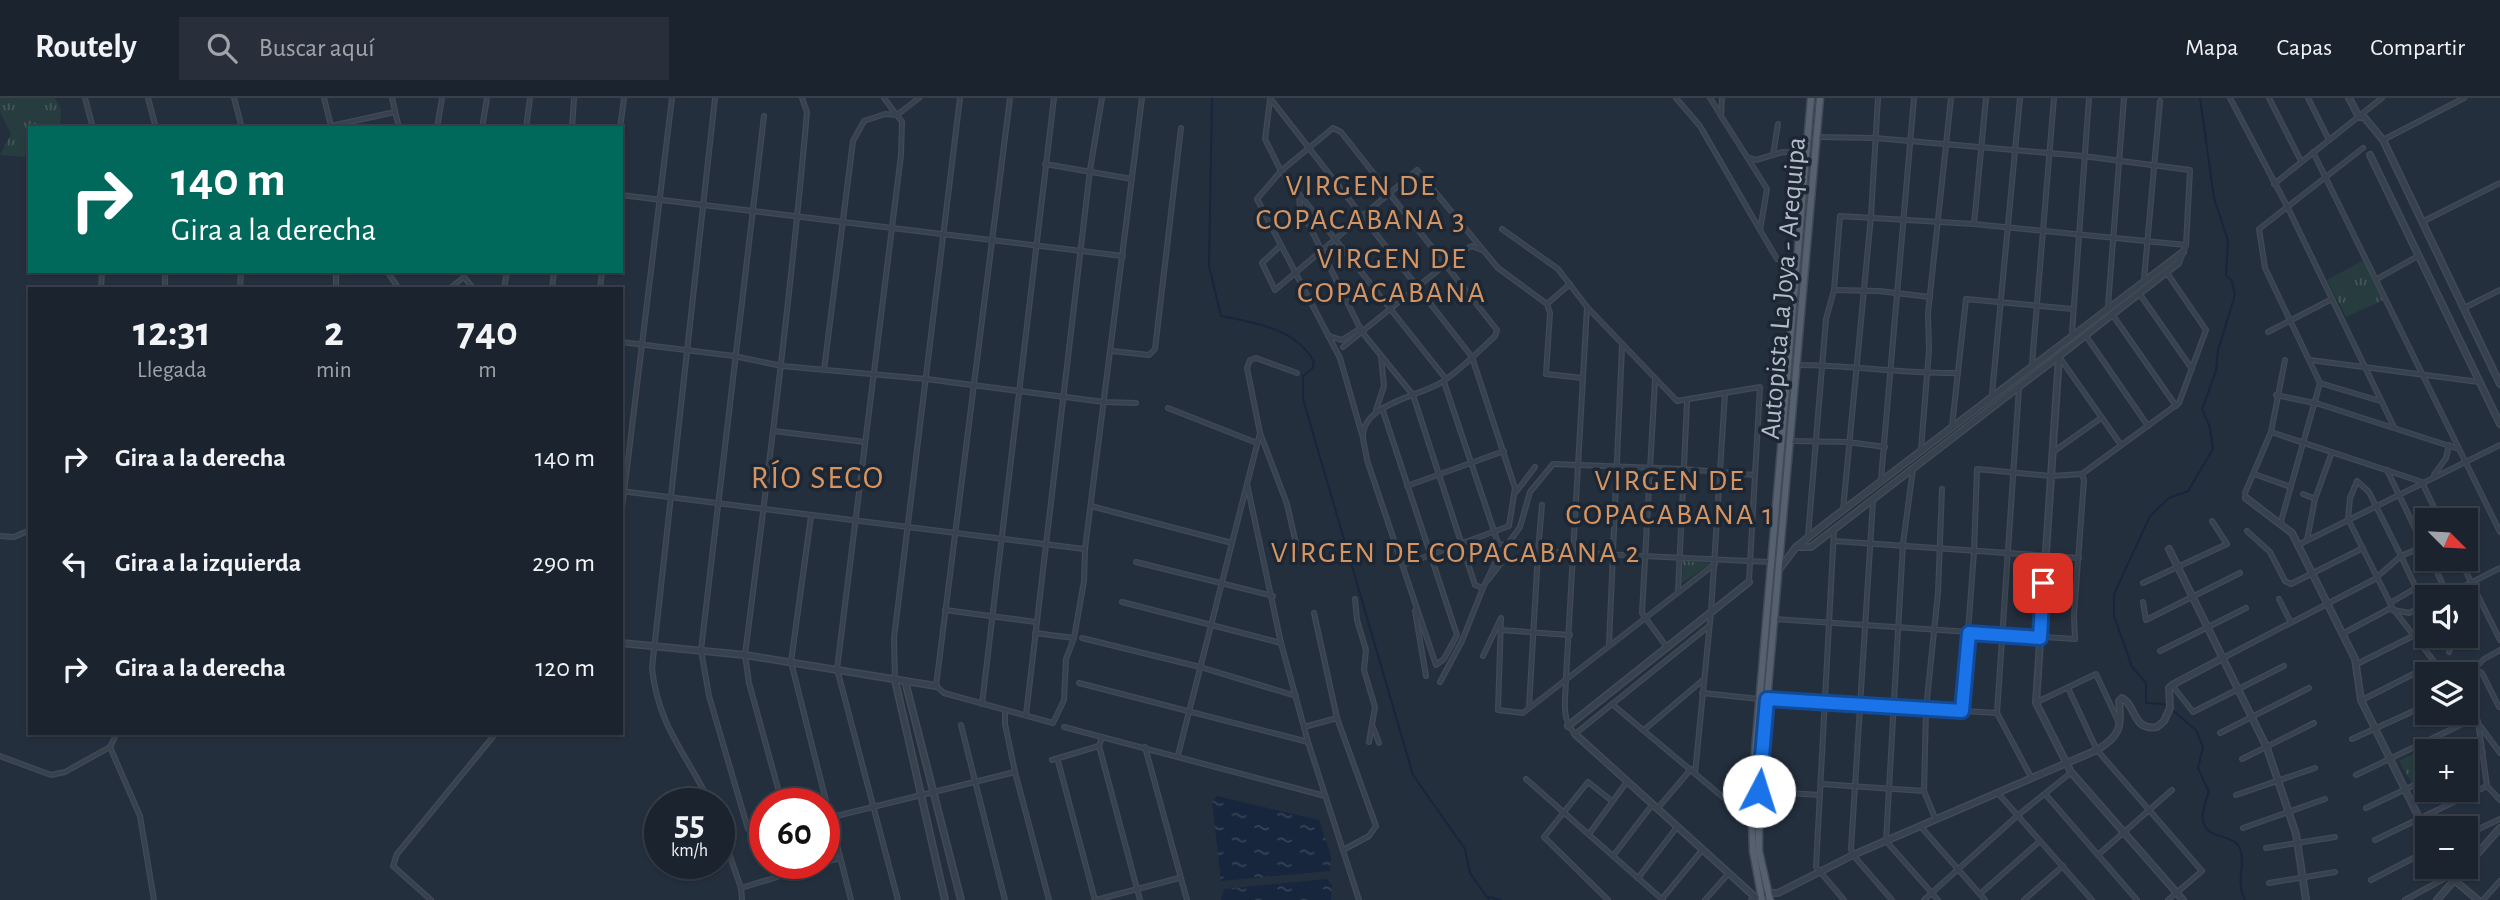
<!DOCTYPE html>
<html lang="es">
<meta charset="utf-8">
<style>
body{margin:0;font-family:"Alegreya Sans",sans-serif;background:#282f3a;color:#f1f3f6;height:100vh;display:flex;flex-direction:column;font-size:26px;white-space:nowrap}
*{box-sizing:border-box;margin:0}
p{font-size:23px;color:#a0a4aa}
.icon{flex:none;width:38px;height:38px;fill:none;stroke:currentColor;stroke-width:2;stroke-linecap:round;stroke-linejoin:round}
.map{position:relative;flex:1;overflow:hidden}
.details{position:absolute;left:28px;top:189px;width:595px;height:448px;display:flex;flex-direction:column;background:#1b232e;border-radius:0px;box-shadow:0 2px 5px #0004,0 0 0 2px #39404a}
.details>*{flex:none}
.hud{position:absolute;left:28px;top:28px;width:595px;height:147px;border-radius:0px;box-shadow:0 2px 5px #0004,0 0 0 2px #39404a;background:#00695c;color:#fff;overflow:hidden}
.needle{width:46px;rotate:114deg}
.fabs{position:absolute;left:2415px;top:410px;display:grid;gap:14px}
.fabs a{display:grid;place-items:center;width:63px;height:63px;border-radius:0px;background:#1b232e;box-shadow:0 2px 5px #0004,0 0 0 2px #39404a;font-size:35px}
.speed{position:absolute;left:644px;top:690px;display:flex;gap:14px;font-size:35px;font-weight:700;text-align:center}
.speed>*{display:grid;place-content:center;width:91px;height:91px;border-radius:50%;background:#1b232e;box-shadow:0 2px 5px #0004,0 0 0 2px #39404a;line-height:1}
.speed small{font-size:18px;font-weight:400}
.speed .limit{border:10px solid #d22;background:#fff;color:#111}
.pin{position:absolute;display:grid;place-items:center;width:60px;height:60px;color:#fff;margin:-30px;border-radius:14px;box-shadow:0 4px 10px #0006}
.me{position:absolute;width:77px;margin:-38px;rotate:5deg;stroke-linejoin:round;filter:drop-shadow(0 0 5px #0008)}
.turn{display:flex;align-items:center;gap:24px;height:147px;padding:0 28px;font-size:32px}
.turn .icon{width:91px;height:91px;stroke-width:2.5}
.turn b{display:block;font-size:49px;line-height:60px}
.eta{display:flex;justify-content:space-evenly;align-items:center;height:119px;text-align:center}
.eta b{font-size:42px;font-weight:700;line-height:49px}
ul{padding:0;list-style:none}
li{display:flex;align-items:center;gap:21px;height:105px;padding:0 28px}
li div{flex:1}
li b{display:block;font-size:26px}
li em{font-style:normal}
header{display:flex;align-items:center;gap:42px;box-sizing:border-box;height:98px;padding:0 35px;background:#1b232e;border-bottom:2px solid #39404a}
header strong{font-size:33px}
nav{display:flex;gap:38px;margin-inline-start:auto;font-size:24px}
.search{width:490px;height:63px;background:#282f3a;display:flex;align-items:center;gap:18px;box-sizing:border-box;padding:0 24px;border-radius:0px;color:#a0a4aa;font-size:26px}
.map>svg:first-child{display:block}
.grass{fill:url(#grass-tufts)}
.water{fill:url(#water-ripples)}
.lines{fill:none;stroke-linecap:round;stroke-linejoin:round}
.stream{stroke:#17263c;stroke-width:2}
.minor-casing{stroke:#414a57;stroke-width:6}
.tertiary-casing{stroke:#414a57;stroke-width:8}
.primary-casing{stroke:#414a57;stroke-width:9}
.minor{stroke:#38414e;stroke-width:3.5}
.tertiary{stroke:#38414e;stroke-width:5}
.primary{stroke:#56606e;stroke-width:6}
.route-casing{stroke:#114b97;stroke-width:18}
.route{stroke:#1a73e8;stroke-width:12}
.labels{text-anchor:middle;stroke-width:7;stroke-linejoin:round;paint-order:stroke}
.street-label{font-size:28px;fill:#b4bcc9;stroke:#1d2633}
.neighbourhood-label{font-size:30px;letter-spacing:2px;fill:#d59563;stroke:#1d2633}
.quarter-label{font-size:32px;letter-spacing:2px;fill:#d59563;stroke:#1d2633}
</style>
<header>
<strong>Routely</strong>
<div class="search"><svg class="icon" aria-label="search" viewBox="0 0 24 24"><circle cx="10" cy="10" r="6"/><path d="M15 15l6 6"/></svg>Buscar aquí</div>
<nav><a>Mapa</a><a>Capas</a><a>Compartir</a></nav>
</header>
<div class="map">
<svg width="2500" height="802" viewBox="0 0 2500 802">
<defs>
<pattern id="grass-tufts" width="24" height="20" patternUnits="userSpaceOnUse" patternTransform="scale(1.75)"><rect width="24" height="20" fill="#263c3f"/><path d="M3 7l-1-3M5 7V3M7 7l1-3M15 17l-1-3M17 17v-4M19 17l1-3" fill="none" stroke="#435659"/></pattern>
<pattern id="water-ripples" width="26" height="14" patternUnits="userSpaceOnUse" patternTransform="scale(1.75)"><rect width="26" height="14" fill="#17263c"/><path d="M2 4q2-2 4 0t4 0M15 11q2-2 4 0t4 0" fill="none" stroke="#364457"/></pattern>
</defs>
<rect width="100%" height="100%" fill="#242f3e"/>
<!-- grass -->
<g class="grass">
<polygon points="0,0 55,0 61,11 60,30 30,30 30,45 25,59 0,57 11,36 0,14"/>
<polygon points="2364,162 2383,202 2346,219 2327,182"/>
<polygon points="1683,463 1712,465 1682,485"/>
<polygon points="2423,651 2427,661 2427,678 2412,685 2399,663"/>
</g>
<!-- water -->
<g class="water">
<polygon points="1217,698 1319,722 1331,758 1330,773 1221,783 1212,704"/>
<polygon points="1327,781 1332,787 1331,802 1221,802 1224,791"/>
</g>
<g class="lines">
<!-- stream -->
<g class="stream">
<path d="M1212 0 1209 168 1221 218C1254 224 1297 231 1314 264L1312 271 1303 278V301L1413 677 1465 751 1470 775 1489 802"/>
<path d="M2200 0 2214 100 2228 143 2226 177 2232 183 2235 197 2218 252 2216 273 2202 311 2210 330 2213 351 2188 393 2169 400 2150 418 2114 496V518L2132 569 2146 585V605L2165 606 2196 632 2203 649 2198 670 2209 694C2185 752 2236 728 2241 754 2245 772 2235 782 2245 802"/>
<polyline points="1489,799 1501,802"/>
</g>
<defs>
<g id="minor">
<polyline points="85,0 93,30"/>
<polyline points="148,0 156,30"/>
<polyline points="234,0 242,30"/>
<polyline points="324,0 331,28"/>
<polyline points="392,0 399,30"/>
<polyline points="884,0 895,15"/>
<polyline points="1010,0 936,588 944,595 1053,625 1064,602 1066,561 1074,540 1084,483 1085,451 1142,0"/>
<polyline points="1270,0 1472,259 1515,390 1509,428 1403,467"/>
<polyline points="1676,0 1700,28 1760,132"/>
<polyline points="1710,0 1720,16"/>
<polyline points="1722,0 1721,18 1747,59 1756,62 1783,54 1806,55"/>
<polyline points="2230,0 2287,108 2394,329"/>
<polyline points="2269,0 2301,63"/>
<polyline points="2308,0 2329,42"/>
<polyline points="1270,2 1265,41 1281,73 1446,281"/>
<polyline points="764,18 701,552 709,598 748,731 757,736 765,736"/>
<polyline points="331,28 395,14"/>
<polyline points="437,30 442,0"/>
<polyline points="482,30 487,0"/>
<polyline points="526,30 530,0"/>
<polyline points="572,30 574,0"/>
<polyline points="620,30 624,0"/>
<polyline points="1817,39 1875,40 2083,58 2190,72 2186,147 2179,165"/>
<polyline points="2383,42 2464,0"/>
<polyline points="2313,54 2500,434"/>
<polyline points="1773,57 1778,26"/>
<polyline points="1747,59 1767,91 1760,132 1777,161 1797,165"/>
<polyline points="1045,66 1132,81"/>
<polyline points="2274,86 2382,0"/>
<polyline points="621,97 1123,158"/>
<polyline points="1299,97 1300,109 1362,234 1413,297 1475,487 1483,490 1462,543 1440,584"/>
<polyline points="2422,124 2500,85"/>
<polyline points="1974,126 1986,0"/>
<polyline points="1502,131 1558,171 1587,209 1677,303 1760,289 1749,483"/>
<polyline points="1280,148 1262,165 1275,192 1417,72 1498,170 1547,206 1550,215 1546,276 1583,280"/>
<polyline points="336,173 336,191"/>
<polyline points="387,173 399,191"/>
<polyline points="464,179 474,191"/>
<polyline points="2144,181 2160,3"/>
<polyline points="2377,181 2418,158"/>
<polyline points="101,191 102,173"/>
<polyline points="165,191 165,173"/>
<polyline points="240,191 241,173"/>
<polyline points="449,191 464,179 463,173"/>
<polyline points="504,191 507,173"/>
<polyline points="552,191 554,173"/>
<polyline points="600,191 602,173"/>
<polyline points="1834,192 1879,193 1930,199"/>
<polyline points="2139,195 2192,271"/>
<polyline points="1547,206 1570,186"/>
<polyline points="2108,208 2124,0"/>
<path d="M1587 209 1566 579C1566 600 1560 620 1575 636L1709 528"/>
<polyline points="2464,210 2500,192"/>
<polyline points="2112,216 2176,308"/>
<polyline points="2268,234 2332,201"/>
<polyline points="2072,235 2089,0"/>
<polyline points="1328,238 1342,242 1361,230"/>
<polyline points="2086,238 2148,328"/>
<polyline points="621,244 734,258 782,268 926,281 1104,304 1136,305"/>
<polyline points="1343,249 1462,153 1472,148 1482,152"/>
<polyline points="1112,253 1149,257 1155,251 1181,30"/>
<polyline points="2060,260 2121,347"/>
<polyline points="2310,262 2479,284"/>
<polyline points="2032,266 2054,0"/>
<path d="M1797 267C1851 267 1904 276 1958 275"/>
<polyline points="824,272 853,43 864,23 885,16 897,17"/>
<polyline points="1655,282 1642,515 1666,548"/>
<polyline points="1444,284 1498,445 1505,448"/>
<polyline points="2320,285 2380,303"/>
<polyline points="2019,290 1997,615 2031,679"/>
<polyline points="1992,296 2020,0"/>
<polyline points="2276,297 2319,306 2459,351"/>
<polyline points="1168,310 1257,345"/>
<polyline points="1376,312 1384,288 1381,259"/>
<polyline points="1952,328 1966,201 2073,211"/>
<polyline points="774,333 865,344"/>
<polyline points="2271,334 2422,384 2440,422"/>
<polyline points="1260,335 1287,406 1297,450"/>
<path d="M1363 340 1340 260 1257 101 1281 73 1333 30 1341 34 1497 232 1495 238C1479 253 1461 272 1442 284 1421 298 1361 306 1363 340 1364 347 1366 355 1367 362L1436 567 1444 561 1457 537 1382 310"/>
<polyline points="1790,343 1848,344 1885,349"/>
<polyline points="1921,351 1929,252 1928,215 1951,0"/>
<polyline points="2053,354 2101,320"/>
<polyline points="1913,371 1903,446 1886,743 1938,802"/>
<polyline points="2387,372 2427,455"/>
<polyline points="2254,376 2291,389"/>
<polyline points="2434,377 2446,360 2449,347"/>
<polyline points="1881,381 1914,0"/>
<polyline points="1247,386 1281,545 1308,644 1359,802"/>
<polyline points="1407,388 1504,353"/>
<polyline points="621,393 1084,451"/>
<polyline points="1516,394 1535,369"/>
<polyline points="2303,396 2315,401"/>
<polyline points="2246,400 2245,395 2271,334 2285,262"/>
<polyline points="1873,403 1851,751 1853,757 1892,802"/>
<polyline points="1542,407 1538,453 1770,464"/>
<polyline points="1091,408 1232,445"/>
<polyline points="1843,412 1871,118 1878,0"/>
<polyline points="811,418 791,564 851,802"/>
<polyline points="621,419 672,0"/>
<polyline points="2280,427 2320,285 2265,170 2259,131 2363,50"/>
<polyline points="1834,432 1816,769 1844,802"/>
<polyline points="2247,433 2270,454 2285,483 2291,486 2363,450"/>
<polyline points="0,438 14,439 30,432"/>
<polyline points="1808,438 1826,221 1834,192 1840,118 1974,126 2186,147"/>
<polyline points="2307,442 2315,401 2332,354"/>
<polyline points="1834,443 2079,460"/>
<polyline points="2298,447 2500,347"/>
<polyline points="2424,448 2401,458 2416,490 2427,500"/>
<polyline points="2430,460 2449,499"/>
<polyline points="2459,460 2500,542"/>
<polyline points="1136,464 1273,498"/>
<polyline points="1488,482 1502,464"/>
<polyline points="2143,485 2227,446 2212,423"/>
<polyline points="1483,490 1497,461 1520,429 1530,394 1553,366 1684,371 1755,377"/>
<polyline points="1678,494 1687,304"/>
<polyline points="2443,499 2500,470"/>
<polyline points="1355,501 1357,522 1366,552 1364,572 1375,609 1369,644"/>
<polyline points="2279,501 2290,523"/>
<polyline points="1122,504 1281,545"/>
<polyline points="2143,504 2146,522 2240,475"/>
<polyline points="2390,505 2416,490"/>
<polyline points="945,512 1036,524"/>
<polyline points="1415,513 1426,578"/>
<polyline points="1314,515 1337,620 1376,728 1369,738 1345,751"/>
<polyline points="1501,520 1498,612 1523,615 1715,466"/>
<polyline points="1774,521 2075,541 2074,517 2084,382 2082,376"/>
<polyline points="1501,532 1570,537"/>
<polyline points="1035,535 1074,540"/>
<polyline points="2342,536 2389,511 2409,515 2427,507"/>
<polyline points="1082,540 1200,569 1296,598"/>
<polyline points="1609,546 1622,248"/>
<polyline points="2160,553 2246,510"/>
<polyline points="2449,554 2456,537"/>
<polyline points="1483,558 1500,522"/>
<polyline points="2223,560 2375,481 2377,479 2401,458 2369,394 2357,383 2350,400 2348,421 2393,511 2444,576"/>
<polyline points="2357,566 2413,538"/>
<polyline points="2474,570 2482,575 2499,609"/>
<polyline points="2466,579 2484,561 2500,552"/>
<polyline points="895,582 894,540 960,0"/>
<polyline points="1079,585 1308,644"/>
<polyline points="2172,587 2193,614 2284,568"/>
<polyline points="2068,590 2097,652 2202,773 2168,802"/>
<polyline points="1702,595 1759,601"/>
<polyline points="1767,601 1997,615"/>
<polyline points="2362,602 2435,565"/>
<polyline points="2037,604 2096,576 2119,625"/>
<polyline points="2466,604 2478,623 2487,688 2500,702"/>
<polyline points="982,606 1054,0"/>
<polyline points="1612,606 1743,716 1750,716"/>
<polyline points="1529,609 1538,454"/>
<polyline points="1962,613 1974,454 1977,371 2051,378 2082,376 2179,305 2206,232 2167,175"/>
<polyline points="1026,617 1090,72 1102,0"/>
<polyline points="961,627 1005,802"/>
<polyline points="1064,629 1325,698"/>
<polyline points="1304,629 1337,620"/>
<polyline points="1373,629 1379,645"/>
<polyline points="2481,629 2500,655"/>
<polyline points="1644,632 1703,582"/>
<polyline points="2220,635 2309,590"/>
<polyline points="2352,641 2427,607"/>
<polyline points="1099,648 1140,802"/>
<polyline points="110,649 140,718 154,802"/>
<polyline points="1145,649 1187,802"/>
<polyline points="1178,657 1260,335 1247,270 1250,262 1256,260 1297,275"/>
<polyline points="0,658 51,677 65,674 110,649 117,635"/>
<polyline points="2242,661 2314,625"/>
<polyline points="1052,662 1099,648 1102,639"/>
<polyline points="2466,662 2483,654"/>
<polyline points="1058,663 1095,802"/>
<polyline points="1015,674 1049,802"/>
<polyline points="1695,675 1711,514 1725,295"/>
<polyline points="2356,677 2477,619"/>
<polyline points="1526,681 1613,758"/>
<polyline points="1821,686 1924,693"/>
<polyline points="1759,693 1820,697"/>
<polyline points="1997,694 2092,802"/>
<polyline points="2046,697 2137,802"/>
<polyline points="2236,697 2315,670"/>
<path d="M710 705C687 656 658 629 652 570L715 0"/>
<path d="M782 705 749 585 745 557C768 376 791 196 807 14L802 0"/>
<polyline points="1652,707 1613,758 1663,802"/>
<polyline points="1658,710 1691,671"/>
<polyline points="2366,710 2427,681"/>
<polyline points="1935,720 1924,693 1926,611 1938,495 1942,391"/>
<polyline points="824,721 1015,674 1005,626 1005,612"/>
<polyline points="719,726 741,790 742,802"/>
<polyline points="1921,729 1985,802"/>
<polyline points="2243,730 2325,701"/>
<polyline points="1589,736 1626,685"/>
<polyline points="2466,737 2500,721"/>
<polyline points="2375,742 2487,688"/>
<polyline points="2266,750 2335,739"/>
<polyline points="2098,757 2172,692"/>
<polyline points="824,764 838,761"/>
<polyline points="1638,780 1677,729"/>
<polyline points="2371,782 2427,753"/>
<polyline points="2269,785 2335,774"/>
<polyline points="741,790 823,765"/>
<polyline points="1980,796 2040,743"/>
<polyline points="1662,801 1703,751"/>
<polyline points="431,802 393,768 397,756 496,635"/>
<polyline points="898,802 837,571 901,57 902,24 897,17 919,0"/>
<polyline points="1096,802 1179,780"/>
<polyline points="1608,802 1544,739 1588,684 1612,703"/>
<polyline points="1705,802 1729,775"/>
<polyline points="1751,802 1768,795"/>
<polyline points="1924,802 2017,718 2068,677"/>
<polyline points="2024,802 2063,768"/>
<polyline points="2405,802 2449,778"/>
<polyline points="2483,802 2500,783"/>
</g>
<g id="tertiary">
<polyline points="2349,0 2359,19 2364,19 2383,42 2500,286"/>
<polyline points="2370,57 2500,326"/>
<polyline points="2178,165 2059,258 2036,605 2071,674 2183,802"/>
<polyline points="2246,400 2292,435 2355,561 2361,602 2427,736"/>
<polyline points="1798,449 1811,449 2059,258"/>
<polyline points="2169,451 2267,650 2296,736 2306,802"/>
<polyline points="1778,473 1796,449 1834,419 2183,154"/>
<polyline points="621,545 745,557 936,588"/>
<polyline points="895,582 945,802"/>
<polyline points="905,583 961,802"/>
<polyline points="1568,628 1749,484"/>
<polyline points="1575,636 1754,798"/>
<polyline points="2443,768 2447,776 2478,802"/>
<path d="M1768 795H1778L1853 757 2097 652C2120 638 2122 629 2119 603L2122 600C2137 608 2132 633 2157 629L2164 623 2170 610 2169 590 2172 587 2223 560"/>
<polyline points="2437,802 2500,730"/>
</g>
<g id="primary">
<polyline points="1762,802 1753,753 1751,700 1811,0"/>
<polyline points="1770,802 1759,753 1759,693 1820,0"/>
</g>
</defs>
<!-- minor casing -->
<use href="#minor" class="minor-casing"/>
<!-- tertiary casing -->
<use href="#tertiary" class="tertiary-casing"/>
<!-- primary casing -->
<use href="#primary" class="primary-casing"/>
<!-- minor -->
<use href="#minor" class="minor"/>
<!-- tertiary -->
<use href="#tertiary" class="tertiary"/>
<!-- primary -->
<use href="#primary" class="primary"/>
</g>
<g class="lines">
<defs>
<polyline id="route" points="1759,693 1767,601 1962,613 1969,535 2040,540 2043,485"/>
</defs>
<!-- route casing -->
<use href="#route" class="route-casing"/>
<!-- route -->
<use href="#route" class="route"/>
</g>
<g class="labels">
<!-- street labels -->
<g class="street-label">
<text transform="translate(1782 190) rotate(-85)" y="10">Autopista La Joya - Arequipa</text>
</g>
<!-- neighbourhood labels -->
<g class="neighbourhood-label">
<text x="1361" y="97">VIRGEN DE<tspan x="1361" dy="34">COPACABANA 3</tspan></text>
<text x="1392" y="170">VIRGEN DE<tspan x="1392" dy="34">COPACABANA</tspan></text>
<text x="1670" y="392">VIRGEN DE<tspan x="1670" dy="34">COPACABANA 1</tspan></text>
<text x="1456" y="464">VIRGEN DE COPACABANA 2</text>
</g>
<!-- quarter labels -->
<g class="quarter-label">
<text x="818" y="390">RÍO SECO</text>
</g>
</g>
</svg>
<div class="fabs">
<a><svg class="needle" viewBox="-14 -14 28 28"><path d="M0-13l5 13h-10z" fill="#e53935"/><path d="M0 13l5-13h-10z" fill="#a0a4aa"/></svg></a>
<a><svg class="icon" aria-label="sound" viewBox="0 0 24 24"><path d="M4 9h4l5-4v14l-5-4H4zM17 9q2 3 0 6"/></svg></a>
<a><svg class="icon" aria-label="layers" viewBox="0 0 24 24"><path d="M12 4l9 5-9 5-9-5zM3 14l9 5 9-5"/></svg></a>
<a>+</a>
<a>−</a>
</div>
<div class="speed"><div>55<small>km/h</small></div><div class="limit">60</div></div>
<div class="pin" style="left:2043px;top:485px;background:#d93025"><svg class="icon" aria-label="arrive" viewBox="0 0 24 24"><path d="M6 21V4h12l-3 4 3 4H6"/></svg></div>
<svg class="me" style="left:1759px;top:693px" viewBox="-20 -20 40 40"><circle r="19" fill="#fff"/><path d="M0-13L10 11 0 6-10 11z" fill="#1a73e8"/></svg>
<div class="hud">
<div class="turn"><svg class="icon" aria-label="right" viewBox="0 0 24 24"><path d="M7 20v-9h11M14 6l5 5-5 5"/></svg><div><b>140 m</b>Gira a la derecha</div></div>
</div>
<section class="details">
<div class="eta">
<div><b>12:31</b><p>Llegada</p></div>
<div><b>2</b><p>min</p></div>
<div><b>740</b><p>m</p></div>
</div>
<ul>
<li><svg class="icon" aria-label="right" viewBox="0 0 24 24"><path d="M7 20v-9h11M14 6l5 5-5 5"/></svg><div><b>Gira a la derecha</b></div><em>140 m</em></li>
<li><svg class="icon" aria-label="left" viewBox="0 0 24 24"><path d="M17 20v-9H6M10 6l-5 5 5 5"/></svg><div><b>Gira a la izquierda</b></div><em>290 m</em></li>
<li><svg class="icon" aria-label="right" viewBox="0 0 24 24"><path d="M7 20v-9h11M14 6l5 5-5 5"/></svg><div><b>Gira a la derecha</b></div><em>120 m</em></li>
</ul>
</section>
</div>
